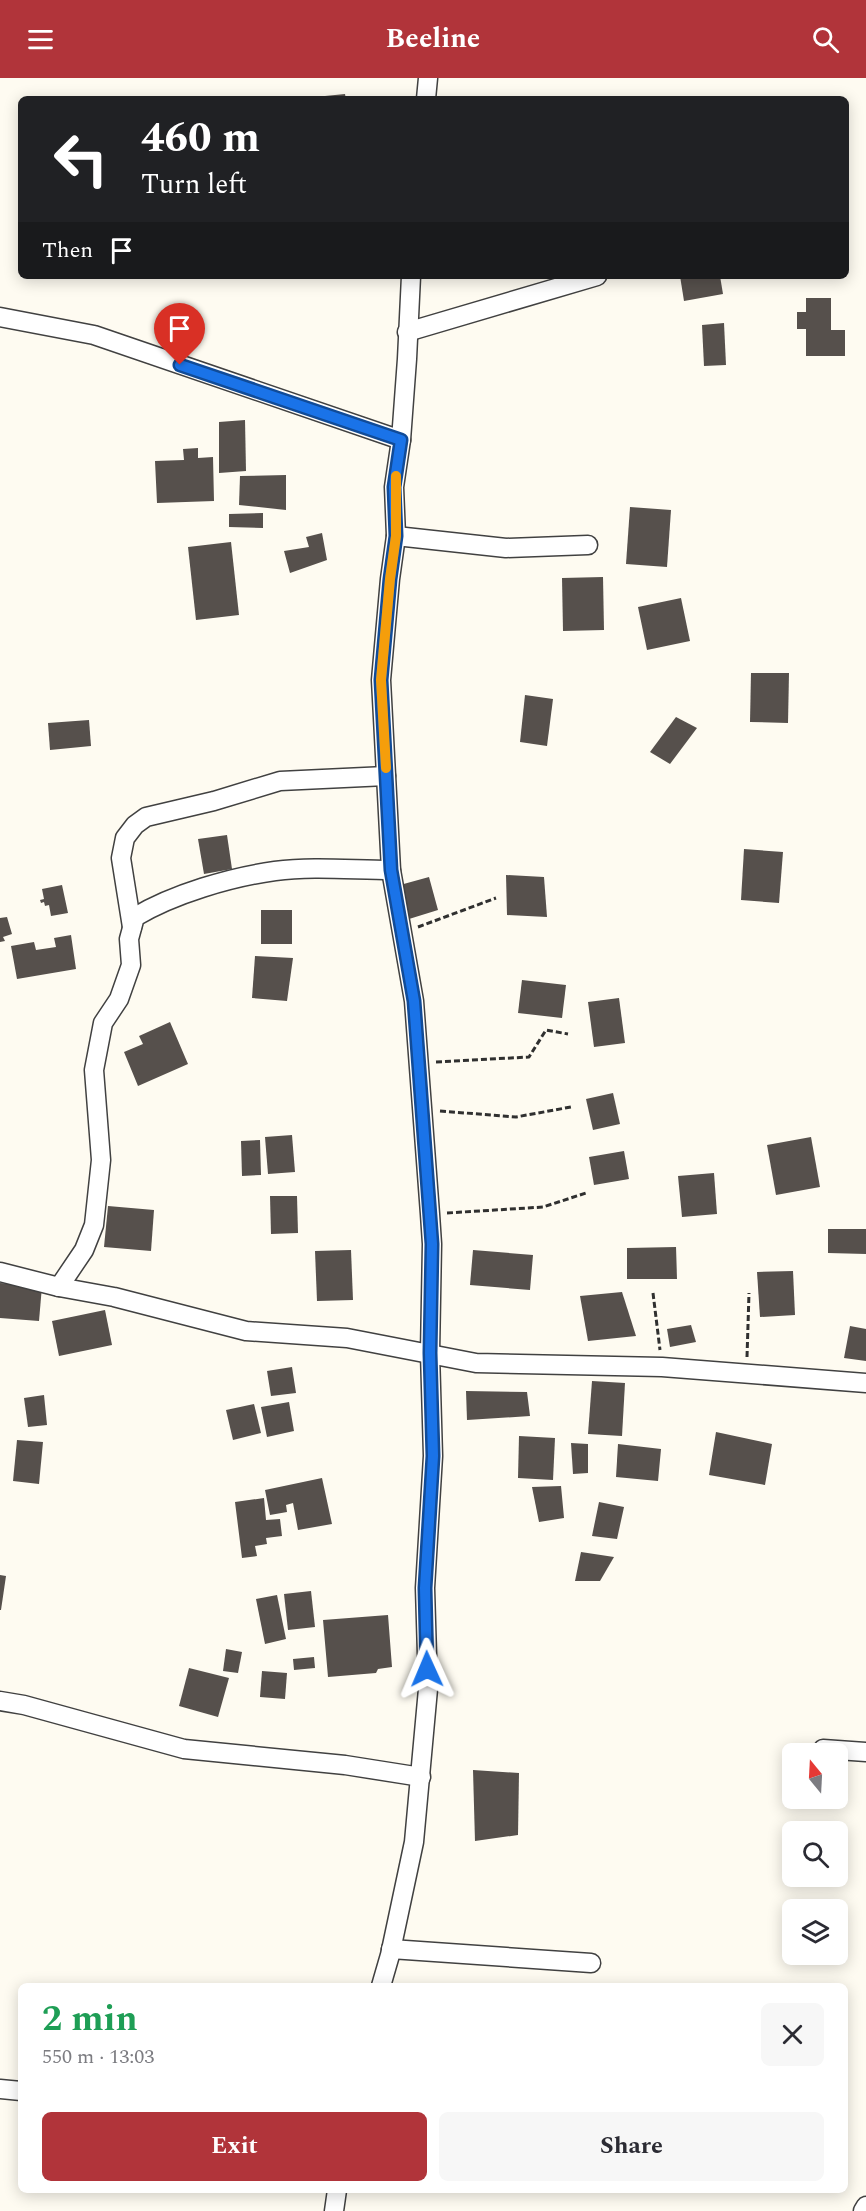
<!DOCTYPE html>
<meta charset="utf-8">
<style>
body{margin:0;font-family:Spectral,serif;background:#f7f7f7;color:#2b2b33;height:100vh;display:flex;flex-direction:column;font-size:22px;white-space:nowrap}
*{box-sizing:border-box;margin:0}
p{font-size:20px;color:#7c7c81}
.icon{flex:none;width:33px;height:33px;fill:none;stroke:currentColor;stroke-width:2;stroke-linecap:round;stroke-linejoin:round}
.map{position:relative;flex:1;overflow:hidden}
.details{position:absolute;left:18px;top:1905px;width:830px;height:210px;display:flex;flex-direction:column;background:#fff;border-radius:9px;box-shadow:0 3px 15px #0003}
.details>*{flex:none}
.guide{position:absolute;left:18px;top:18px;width:831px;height:183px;border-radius:9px;box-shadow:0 3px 15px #0003;background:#202124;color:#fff;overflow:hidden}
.needle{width:39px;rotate:342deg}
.tools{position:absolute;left:782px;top:1665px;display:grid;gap:12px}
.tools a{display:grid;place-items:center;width:66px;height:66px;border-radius:9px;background:#fff;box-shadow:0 3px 15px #0003;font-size:30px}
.pin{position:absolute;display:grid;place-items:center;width:51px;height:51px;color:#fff;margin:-62px -26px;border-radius:50% 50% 50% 0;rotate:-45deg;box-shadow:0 0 6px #0007}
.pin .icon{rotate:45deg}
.me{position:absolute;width:66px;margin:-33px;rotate:359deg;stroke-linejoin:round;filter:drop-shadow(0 0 4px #0008)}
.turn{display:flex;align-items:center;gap:21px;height:126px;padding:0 24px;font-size:27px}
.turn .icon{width:78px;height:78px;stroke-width:2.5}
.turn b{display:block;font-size:42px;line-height:51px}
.then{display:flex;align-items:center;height:57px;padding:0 24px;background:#0003;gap:12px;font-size:22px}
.round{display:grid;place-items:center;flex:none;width:63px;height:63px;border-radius:9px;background:#f7f7f7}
.overview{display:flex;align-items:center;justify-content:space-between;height:102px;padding:0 24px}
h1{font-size:36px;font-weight:700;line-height:45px;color:#1e9e55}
.primary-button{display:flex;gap:12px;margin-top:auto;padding:12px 24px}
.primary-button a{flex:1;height:69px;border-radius:9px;background:#b1343a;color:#fff;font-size:24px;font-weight:700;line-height:69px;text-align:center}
.primary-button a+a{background:#f7f7f7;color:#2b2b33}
header{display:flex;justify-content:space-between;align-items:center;height:78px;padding:0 24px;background:#b1343a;color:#fff;font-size:27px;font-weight:700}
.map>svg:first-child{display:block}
.building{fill:#56504c}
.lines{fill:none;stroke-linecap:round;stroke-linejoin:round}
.minor-casing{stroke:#414141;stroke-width:21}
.path{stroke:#303030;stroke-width:3;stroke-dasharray:6 3;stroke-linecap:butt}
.minor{stroke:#fff;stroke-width:18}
.route-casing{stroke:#114b97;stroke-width:15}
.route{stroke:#1a73e8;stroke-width:10}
.slow{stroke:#f59e0b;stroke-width:10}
</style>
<header><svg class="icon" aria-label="menu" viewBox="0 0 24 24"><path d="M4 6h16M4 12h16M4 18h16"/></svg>Beeline<svg class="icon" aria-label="search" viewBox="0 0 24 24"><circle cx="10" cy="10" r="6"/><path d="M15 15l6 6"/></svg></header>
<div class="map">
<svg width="866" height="2133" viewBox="0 0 866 2133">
<rect width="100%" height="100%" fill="#fefbf1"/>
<!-- building -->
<g class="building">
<polygon points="345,16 346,21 316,21 315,19"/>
<polygon points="680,198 720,198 723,216 684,223"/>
<polygon points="806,220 831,220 831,252 845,252 845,278 806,278 806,251 797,251 797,234 806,234"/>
<polygon points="724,245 726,287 704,288 702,247"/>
<polygon points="245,342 246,393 219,395 219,344"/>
<polygon points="198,370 198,380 213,379 214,423 157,425 155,383 184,382 183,371"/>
<polygon points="286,397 286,432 239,427 240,398"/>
<polygon points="630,429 671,432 667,489 626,486"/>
<polygon points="263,435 263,450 229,449 229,436"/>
<polygon points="322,455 327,482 290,495 284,473 309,469 306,459"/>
<polygon points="231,464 239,537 196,542 188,469"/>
<polygon points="603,499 604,552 563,553 562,500"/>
<polygon points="681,520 690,563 647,572 638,529"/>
<polygon points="751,595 789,595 788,645 750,644"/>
<polygon points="525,617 553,621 547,668 520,664"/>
<polygon points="676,639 697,650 670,686 650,674"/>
<polygon points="89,642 91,668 50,672 48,645"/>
<polygon points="227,757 232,791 204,796 198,761"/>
<polygon points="744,771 783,774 779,825 741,822"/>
<polygon points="506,797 544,799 547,839 507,837"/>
<polygon points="429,799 438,832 409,841 400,807"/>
<polygon points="62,807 68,835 51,838 49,827 45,828 44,824 41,825 40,822 44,821 42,811"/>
<rect x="261" y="832" width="31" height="34"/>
<polygon points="7,839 12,856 3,859 5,863 0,864 0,840"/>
<polygon points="71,857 76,891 17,901 11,868 34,864 36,872 56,869 54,860"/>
<polygon points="255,878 293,880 287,923 252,920"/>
<polygon points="522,902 566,907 562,940 518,935"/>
<polygon points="619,920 625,965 594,969 588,924"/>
<polygon points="170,944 188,986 138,1008 124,974 143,966 139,958"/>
<polygon points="613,1015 620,1046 593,1052 586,1021"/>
<polygon points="292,1057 295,1094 268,1096 265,1059"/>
<polygon points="811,1059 820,1109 776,1117 767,1067"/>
<polygon points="260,1062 261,1097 242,1098 241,1063"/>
<polygon points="624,1073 629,1101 594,1107 589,1079"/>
<polygon points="714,1095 717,1136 682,1139 678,1098"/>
<polygon points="270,1118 297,1118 298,1155 271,1156"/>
<polygon points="108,1128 154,1132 151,1173 104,1169"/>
<polygon points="828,1151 866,1151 866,1176 828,1175"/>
<polygon points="676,1169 677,1201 627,1201 627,1170"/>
<polygon points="351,1172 353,1222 317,1223 315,1173"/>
<polygon points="473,1172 533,1177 530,1212 470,1207"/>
<polygon points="793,1193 795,1237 760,1239 757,1194"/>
<polygon points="0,1205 42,1208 39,1243 0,1240"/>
<polygon points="622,1214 636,1258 588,1263 580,1218"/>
<polygon points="105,1232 112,1267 59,1278 52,1243"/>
<polygon points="691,1247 696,1264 670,1269 667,1251"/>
<polygon points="850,1248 866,1251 866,1283 844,1280"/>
<polygon points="292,1289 296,1315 271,1318 267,1293"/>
<polygon points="592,1303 625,1305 622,1358 588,1356"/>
<polygon points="466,1313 527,1314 530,1338 467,1342"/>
<polygon points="44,1317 47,1347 28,1349 24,1320"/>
<polygon points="289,1324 294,1353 267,1359 261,1329"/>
<polygon points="254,1326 261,1355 233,1362 226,1332"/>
<polygon points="716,1354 772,1366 765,1407 709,1397"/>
<polygon points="519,1358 555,1360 553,1402 518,1400"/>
<polygon points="17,1362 43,1364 39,1406 13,1403"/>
<polygon points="571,1365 588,1366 588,1395 573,1396"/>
<polygon points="618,1366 661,1371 658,1403 616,1399"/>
<polygon points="322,1400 332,1446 298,1452 293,1425 286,1427 287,1434 270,1437 265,1412"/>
<polygon points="561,1408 564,1440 539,1444 532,1409"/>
<polygon points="264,1420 266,1442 280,1441 282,1458 266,1460 267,1466 255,1468 257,1478 242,1480 235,1424"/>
<polygon points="599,1424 624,1429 617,1461 592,1458"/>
<polygon points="581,1474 614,1479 600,1503 575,1503"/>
<polygon points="0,1497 6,1498 1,1532 0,1532"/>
<polygon points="311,1513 315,1549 288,1552 284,1516"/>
<polygon points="277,1517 286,1561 265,1566 256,1521"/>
<polygon points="388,1537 392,1589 378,1591 376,1595 328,1599 323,1542"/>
<polygon points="226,1571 242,1574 238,1595 223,1593"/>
<polygon points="314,1579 315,1590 294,1592 293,1581"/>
<polygon points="189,1590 229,1600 218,1639 179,1628"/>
<polygon points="262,1593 287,1595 285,1621 260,1619"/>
<polygon points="473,1692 519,1695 518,1757 475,1763"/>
</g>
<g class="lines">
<defs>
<g id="minor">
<polyline points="426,21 428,0"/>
<polyline points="0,239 94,257 401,362"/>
<polyline points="407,254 597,198"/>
<polyline points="396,458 506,470 588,467"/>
<polyline points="132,849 121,780 125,760 135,747 146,739 214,723 280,703 386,698"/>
<polyline points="0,1194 59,1209 114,1219 246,1253 347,1260 476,1285 662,1289 866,1305"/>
<path d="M59 1209 84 1172 94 1147 101 1082 94 992 103 945 119 921 131 887 129 861 135 839C173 816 231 799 275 793 313 788 353 792 391 792"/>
<polyline points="0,1623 24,1627 184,1671 345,1687 421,1699"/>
<polyline points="823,1671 866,1674"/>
<polyline points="391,1871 591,1885"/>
<polyline points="381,1908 390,1877 414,1764 428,1611 425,1510 433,1378 430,1275 432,1166 430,1136 414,923 391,792 381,602 390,501 396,458 394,409 401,362 407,281 411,198"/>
<polyline points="0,2011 21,2013"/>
<polyline points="334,2133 337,2112"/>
<polyline points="863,2133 866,2128"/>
</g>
</defs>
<!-- minor casing -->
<use href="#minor" class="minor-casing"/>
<!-- path -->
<g class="path">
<polyline points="418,849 496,820"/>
<polyline points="436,984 529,979 546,952 568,956"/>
<polyline points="440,1033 516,1039 571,1029"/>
<polyline points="447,1135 543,1129 586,1115"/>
<polyline points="653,1215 660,1272"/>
<polyline points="747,1279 749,1215"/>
</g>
<!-- minor -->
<use href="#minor" class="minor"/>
</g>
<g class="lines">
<defs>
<polyline id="route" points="180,287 401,362 394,409 396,458 390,501 381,602 391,792 414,923 432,1166 430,1275 433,1378 425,1510 427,1591"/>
</defs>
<!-- route casing -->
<use href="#route" class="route-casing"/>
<!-- route -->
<use href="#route" class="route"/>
<!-- slow -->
<polyline class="slow" points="386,690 381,602 390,501 396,458 396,398"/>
</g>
</svg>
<div class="tools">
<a><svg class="needle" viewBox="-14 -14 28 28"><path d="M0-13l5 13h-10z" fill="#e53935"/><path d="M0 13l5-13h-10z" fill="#7c7c81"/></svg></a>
<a><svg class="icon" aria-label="search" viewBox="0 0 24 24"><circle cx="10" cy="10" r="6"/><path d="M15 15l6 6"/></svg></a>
<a><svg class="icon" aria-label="layers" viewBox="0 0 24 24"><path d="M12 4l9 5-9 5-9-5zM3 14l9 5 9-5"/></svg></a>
</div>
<div class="pin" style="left:180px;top:287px;background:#d93025"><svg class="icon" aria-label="arrive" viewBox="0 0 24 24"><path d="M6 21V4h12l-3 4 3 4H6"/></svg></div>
<svg class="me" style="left:427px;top:1591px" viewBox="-20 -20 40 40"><path d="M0-17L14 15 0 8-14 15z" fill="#1a73e8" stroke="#fff" stroke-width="4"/></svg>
<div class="guide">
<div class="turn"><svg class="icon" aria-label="left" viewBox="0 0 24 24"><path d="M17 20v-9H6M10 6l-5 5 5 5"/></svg><div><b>460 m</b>Turn left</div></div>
<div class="then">Then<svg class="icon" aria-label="arrive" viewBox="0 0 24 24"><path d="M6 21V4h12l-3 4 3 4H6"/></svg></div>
</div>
<section class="details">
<div class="overview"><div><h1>2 min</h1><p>550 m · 13:03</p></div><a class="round"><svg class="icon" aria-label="close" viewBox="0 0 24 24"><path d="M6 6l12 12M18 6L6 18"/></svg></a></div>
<div class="primary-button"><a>Exit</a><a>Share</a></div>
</section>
</div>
